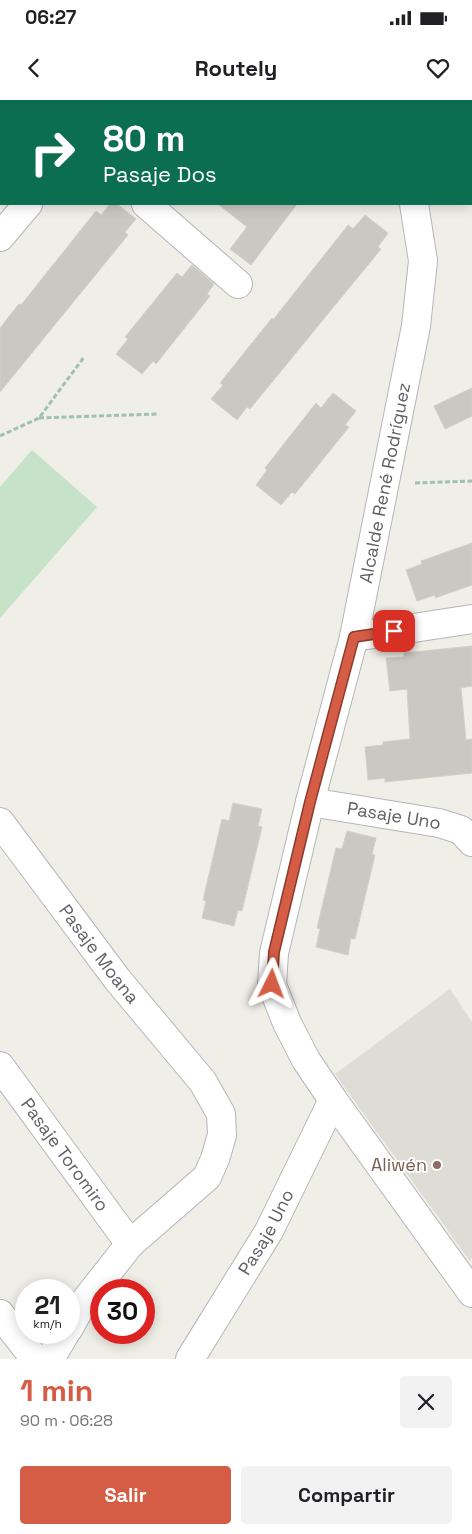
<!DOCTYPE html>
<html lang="es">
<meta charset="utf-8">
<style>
body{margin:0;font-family:"Space Grotesk",sans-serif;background:#f2f2f2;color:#202124;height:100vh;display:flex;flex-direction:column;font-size:19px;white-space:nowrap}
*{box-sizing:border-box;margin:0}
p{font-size:16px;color:#757577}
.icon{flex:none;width:28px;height:28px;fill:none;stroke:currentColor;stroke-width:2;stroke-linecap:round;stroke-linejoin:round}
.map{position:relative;height:1259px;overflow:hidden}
.side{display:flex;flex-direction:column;background:#fff;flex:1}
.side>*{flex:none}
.top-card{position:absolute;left:0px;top:0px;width:472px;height:105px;box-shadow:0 2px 12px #0003;background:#0b6e4f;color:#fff;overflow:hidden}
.speed{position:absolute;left:15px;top:1179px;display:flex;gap:10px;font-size:25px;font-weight:700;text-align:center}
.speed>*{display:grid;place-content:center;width:65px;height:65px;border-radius:50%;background:#fff;box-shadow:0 2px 12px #0003;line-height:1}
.speed small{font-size:12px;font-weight:400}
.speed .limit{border:8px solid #d22;background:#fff;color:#111}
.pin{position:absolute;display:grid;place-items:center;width:42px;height:42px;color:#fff;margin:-21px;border-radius:10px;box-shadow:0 2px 8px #0006}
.me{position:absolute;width:55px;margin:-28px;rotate:3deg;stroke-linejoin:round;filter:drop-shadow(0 0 4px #0008)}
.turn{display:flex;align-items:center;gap:18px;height:105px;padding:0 20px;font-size:22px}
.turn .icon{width:65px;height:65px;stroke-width:2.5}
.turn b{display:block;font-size:35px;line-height:42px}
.round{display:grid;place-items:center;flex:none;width:52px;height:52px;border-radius:5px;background:#f2f2f2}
.headline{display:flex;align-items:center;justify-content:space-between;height:85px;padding:0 20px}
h1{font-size:30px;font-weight:800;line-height:38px;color:#d65d45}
.button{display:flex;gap:10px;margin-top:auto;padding:10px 20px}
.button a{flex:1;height:58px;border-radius:5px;background:#d65d45;color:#fff;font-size:20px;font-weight:800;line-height:58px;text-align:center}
.button a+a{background:#f2f2f2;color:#202124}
.status{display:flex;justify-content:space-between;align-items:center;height:35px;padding:0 25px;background:#fff;direction:ltr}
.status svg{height:14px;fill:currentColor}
header{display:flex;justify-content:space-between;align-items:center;height:65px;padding:0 20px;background:#fff;font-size:22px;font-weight:800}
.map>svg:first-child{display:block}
.education{fill:#deddd5}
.green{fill:#c6e3c9}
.building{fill:#cac8c3;stroke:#d3d0c6}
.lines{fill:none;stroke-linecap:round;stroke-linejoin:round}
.minor-casing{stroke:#b4b6ba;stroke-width:30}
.path{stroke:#9fc2ac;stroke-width:3;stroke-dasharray:5 2.5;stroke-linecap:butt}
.minor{stroke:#fff;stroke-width:28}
.route-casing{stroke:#8b3c2d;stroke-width:12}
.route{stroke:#d65d45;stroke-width:9}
.education-dot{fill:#8d6e63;stroke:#fff;stroke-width:2}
.labels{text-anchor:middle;stroke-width:4;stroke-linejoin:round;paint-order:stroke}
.street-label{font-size:18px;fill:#5e6165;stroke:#fff}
.education-label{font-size:18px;fill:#785e54;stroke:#fff;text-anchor:end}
</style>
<div class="status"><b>06:27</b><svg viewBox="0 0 49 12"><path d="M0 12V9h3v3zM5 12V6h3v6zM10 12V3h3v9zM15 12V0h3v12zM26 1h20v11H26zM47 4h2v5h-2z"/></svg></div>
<header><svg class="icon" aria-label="back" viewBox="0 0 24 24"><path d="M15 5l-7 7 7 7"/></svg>Routely<svg class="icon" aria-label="heart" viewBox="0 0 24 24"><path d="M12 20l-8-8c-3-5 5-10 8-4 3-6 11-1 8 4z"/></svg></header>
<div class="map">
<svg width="472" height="1259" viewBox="0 0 472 1259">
<rect width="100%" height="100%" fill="#efeee7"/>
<!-- education -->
<polygon class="education" points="450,889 472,922 472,1157 470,1161 335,974"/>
<!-- green -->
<polygon class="green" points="32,350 97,407 0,518 0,387"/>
<!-- building -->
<g class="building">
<polygon points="110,104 117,104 136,119 125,132 128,135 0,292 0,228 19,204 21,205 96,111 101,115"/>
<polygon points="218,104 297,104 251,165 230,149 247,127"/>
<polygon points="365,115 388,133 378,147 381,149 250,309 247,307 237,320 211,299 223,285 220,283 272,218 273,220 348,125 353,129"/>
<polygon points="192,165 214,184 207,194 210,196 156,264 153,261 142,274 116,254 128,239 125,237 177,173 182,177"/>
<polygon points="472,288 472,316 445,329 434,306"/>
<polygon points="333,293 356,311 345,325 349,327 295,394 292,392 281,405 256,385 267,370 265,368 316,303 321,308"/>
<polygon points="472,443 472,485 435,498 435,495 417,501 406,470 422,464 421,461"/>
<polygon points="472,546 472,586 461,588 466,640 472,639 472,673 385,682 385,678 368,680 365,647 383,645 383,642 410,639 407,589 390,591 386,558 404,557 404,553"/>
<polygon points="233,703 262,709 258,726 262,727 242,811 238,810 234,826 202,818 206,801 203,800 222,719 229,721"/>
<polygon points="347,731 376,738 372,754 375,755 355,839 351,838 348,855 316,847 320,829 317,828 336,748 342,749"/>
</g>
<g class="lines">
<defs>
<g id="minor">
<polyline points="370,0 371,1"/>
<polyline points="111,1 112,0"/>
<polyline points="146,104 238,184"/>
<polyline points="414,104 423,161 416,226 354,537 310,702 274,853 272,885 287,923 306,960 333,1000 472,1193"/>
<polyline points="0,137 28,104"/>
<polyline points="354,537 472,519"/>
<path id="s1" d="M310 702 439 723 461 730 472 742"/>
<path id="s2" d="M0 722 117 879 203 982 221 1014 222 1035 215 1059 207 1077 130 1144 81 1206 69 1228"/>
<path id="s3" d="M0 966 130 1144"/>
<polyline points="0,1214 35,1259"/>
<polyline points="50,1259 66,1232"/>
<path id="s4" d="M190 1259 269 1131 333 1000"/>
</g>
</defs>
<!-- minor casing -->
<use href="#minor" class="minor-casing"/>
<!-- path -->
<g class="path">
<polyline points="39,318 158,314"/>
<polyline points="0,336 39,318 84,257"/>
<polyline points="415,383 472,381"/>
</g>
<!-- minor -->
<use href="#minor" class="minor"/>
</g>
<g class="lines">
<defs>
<polyline id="route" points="272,884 274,852 310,702 354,537 394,531"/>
</defs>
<!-- route casing -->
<use href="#route" class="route-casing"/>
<!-- route -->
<use href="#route" class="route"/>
</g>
<!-- markers -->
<circle class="education-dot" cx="437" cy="1065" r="5"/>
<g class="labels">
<!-- street labels -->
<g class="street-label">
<text transform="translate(385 383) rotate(-79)" y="6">Alcalde René Rodríguez</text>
<text dy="6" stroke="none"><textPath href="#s1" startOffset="85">Pasaje Uno</textPath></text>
<text dy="6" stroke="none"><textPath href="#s2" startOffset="165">Pasaje Moana</textPath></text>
<text dy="6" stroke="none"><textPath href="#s3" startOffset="110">Pasaje Toromiro</textPath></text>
<text dy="6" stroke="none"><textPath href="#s4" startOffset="148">Pasaje Uno</textPath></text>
</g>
<!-- education labels -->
<g class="education-label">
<text x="427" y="1071">Aliwén</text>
</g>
</g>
</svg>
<div class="speed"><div>21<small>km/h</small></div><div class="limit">30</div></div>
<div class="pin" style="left:394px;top:531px;background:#d93025"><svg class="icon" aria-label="arrive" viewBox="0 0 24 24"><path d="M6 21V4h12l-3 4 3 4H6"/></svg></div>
<svg class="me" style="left:272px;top:884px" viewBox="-20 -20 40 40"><path d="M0-17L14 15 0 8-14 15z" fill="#d65d45" stroke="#fff" stroke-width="4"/></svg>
<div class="top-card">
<div class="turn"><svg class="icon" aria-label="right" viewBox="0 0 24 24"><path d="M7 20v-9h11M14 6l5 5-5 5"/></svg><div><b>80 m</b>Pasaje Dos</div></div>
</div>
</div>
<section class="side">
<div class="headline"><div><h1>1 min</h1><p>90 m · 06:28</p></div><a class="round"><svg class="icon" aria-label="close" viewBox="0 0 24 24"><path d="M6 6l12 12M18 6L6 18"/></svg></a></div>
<div class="button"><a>Salir</a><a>Compartir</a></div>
</section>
